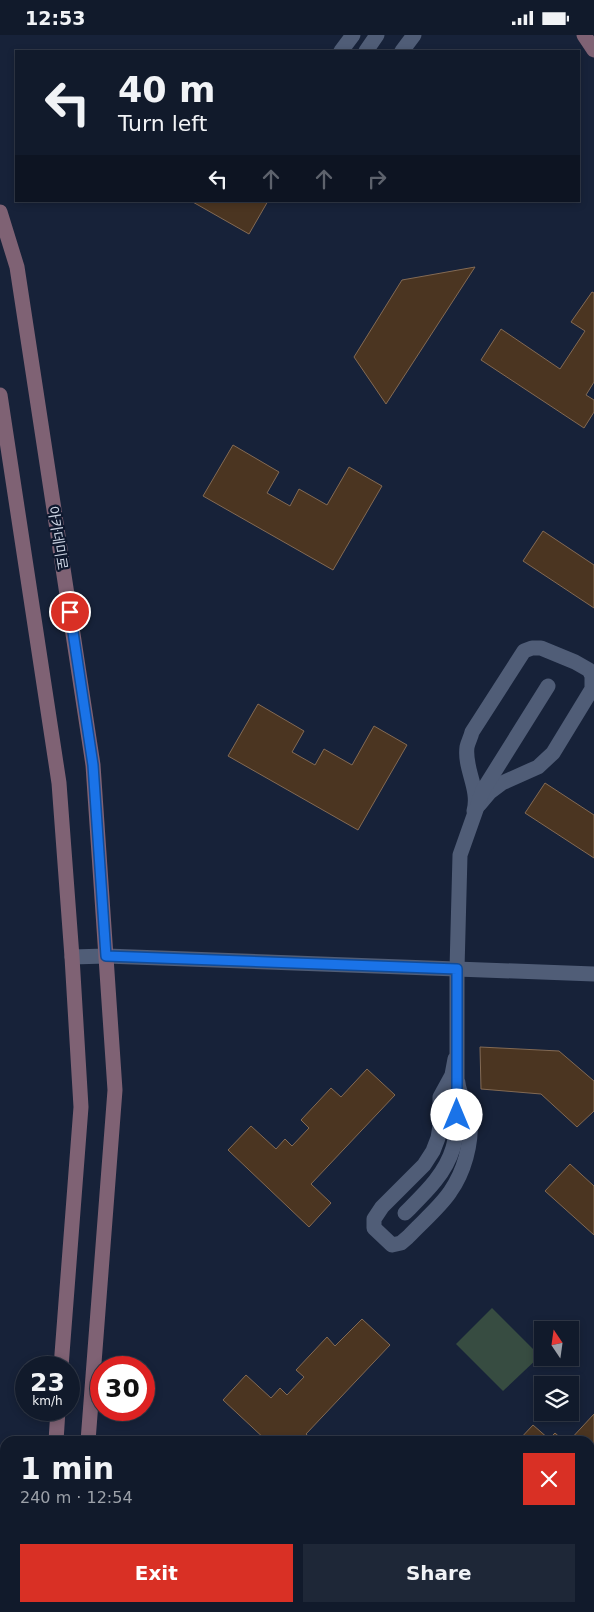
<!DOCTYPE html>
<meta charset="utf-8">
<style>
body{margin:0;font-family:"DejaVu Sans","Noto Sans KR",sans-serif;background:#1e2737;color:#f1f3f6;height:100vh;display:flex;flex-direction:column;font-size:19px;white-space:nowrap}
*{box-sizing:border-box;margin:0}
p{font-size:16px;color:#9ca1a9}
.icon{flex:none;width:28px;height:28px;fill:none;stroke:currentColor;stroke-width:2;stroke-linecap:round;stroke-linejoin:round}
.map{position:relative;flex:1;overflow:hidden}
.panel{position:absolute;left:0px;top:1401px;width:595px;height:176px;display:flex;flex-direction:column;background:#111a2b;border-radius:15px 15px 0 0;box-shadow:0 2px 8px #0003,0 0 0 1px #303847}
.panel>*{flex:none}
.guide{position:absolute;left:15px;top:15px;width:565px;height:152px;border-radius:0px;box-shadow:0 2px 8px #0003,0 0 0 1px #303847;background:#111a2b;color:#f1f3f6;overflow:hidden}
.needle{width:32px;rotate:347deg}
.tools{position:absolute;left:534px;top:1286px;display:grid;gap:10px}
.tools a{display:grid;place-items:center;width:45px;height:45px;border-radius:0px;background:#111a2b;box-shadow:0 2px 8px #0003,0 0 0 1px #303847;font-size:25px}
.speed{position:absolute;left:15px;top:1321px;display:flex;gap:10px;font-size:25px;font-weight:700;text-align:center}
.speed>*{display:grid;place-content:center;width:65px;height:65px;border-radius:50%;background:#111a2b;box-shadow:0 2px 8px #0003,0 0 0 1px #303847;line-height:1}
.speed small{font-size:12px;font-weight:400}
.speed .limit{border:8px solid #d22;background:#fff;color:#111}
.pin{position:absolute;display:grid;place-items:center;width:42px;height:42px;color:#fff;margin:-21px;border:2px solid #fff;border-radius:50%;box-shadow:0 1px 5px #0007}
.me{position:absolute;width:55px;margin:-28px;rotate:0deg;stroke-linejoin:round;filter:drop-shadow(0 0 4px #0008)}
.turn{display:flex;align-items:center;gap:18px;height:105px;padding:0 20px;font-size:22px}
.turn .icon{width:65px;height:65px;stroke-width:2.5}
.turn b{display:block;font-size:35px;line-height:42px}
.lanes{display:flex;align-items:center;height:48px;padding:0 20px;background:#0003;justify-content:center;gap:25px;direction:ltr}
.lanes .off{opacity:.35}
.round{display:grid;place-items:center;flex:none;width:52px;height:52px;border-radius:0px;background:#1e2737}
.overview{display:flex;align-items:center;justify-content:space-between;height:85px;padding:0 20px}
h1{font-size:30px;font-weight:700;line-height:38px}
.primary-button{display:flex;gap:10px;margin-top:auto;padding:10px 20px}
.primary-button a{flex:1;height:58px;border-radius:0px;background:#d93025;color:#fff;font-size:20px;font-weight:700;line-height:58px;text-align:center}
.primary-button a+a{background:#1e2737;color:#f1f3f6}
.status{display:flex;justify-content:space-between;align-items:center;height:35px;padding:0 25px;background:#111a2b;direction:ltr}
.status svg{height:14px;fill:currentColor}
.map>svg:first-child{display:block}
.green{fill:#374c41}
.building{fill:#4b3521;stroke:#836a54}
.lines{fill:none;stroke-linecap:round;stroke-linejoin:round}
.lane{stroke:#505d77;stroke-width:15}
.street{stroke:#505d77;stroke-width:15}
.secondary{stroke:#7f6274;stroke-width:15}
.route-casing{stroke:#114b97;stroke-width:12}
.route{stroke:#1a73e8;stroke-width:9}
.labels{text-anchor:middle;stroke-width:4.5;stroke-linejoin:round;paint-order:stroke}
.street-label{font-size:14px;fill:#cbd3e2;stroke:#0e182e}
</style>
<div class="status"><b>12:53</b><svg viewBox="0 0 49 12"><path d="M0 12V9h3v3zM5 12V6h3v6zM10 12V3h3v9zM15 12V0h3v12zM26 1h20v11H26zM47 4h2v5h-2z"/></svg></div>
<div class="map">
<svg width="594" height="1577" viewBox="0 0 594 1577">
<rect width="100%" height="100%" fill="#172239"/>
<!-- green -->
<polygon class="green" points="492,1273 540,1321 503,1356 456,1309"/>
<!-- building -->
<g class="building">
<polygon points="191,166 268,166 249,199"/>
<polygon points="475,232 386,369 354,322 402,245"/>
<polygon points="592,257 594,258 594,347 586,360 594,365 594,377 584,393 481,325 501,294 560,334 585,296 571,287"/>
<polygon points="233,410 279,437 267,458 290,471 299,454 327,470 349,432 382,451 333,535 203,461"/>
<polygon points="543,496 594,530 594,573 523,526"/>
<polygon points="258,669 304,696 292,717 315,730 324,714 352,730 374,691 407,710 358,795 228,721"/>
<polygon points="545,748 594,780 594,823 525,778"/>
<polygon points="480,1012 559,1016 594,1046 594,1076 577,1092 541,1059 481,1054"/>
<polygon points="367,1034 395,1060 311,1149 331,1168 309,1192 228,1115 251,1091 276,1114 285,1104 292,1111 309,1093 301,1085 331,1053 341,1062"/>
<polygon points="570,1129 594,1151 594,1200 545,1156"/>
<polygon points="362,1284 390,1310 306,1399 314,1406 267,1406 223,1365 246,1340 271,1363 280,1353 287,1360 304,1342 296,1335 327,1302 335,1311"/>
<polygon points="594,1379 594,1486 593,1488 590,1485 590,1406 569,1406"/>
<polygon points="533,1390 549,1404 555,1398 564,1406 518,1406"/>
<polygon points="214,1572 277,1572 282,1577 218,1577"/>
<polygon points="293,1572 329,1572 324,1577 288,1577"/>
</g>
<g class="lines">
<!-- lane -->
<g class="lane">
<polyline points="341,16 353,0"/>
<polyline points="402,16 414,0"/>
<path d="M474 776C480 754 464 734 467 712 468 707 471 702 472 697L524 616 532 613H541L575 627 589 635 592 641V654L553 718 538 732 502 748 490 757 479 770"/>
<polyline points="72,922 106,921 594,939"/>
<path d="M455 1024 452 1040 440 1062V1091L438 1103 433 1116 424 1130 382 1172 374 1184V1193L392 1210 401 1208 408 1202C421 1188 440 1172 450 1157 464 1137 472 1109 470 1084 469 1070 459 1061 458 1048"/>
</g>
<!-- street -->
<g class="street">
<polyline points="366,16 377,0"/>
<path d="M405 1178C424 1159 445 1140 453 1113 455 1106 456 1098 457 1090V934L460 820 483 755 548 651"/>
</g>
<!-- secondary -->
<g class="secondary">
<polyline points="584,0 594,15"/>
<polyline points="0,177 17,232 93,730 115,1055 88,1406"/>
<polyline points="0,360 59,748 72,922 81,1072 61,1332"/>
<polyline points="56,1406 58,1375"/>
<polyline points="42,1577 43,1572"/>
<polyline points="75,1577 75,1572"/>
</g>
</g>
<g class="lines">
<defs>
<polyline id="route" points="70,577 93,730 106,921 457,934 457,1080"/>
</defs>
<!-- route casing -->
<use href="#route" class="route-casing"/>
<!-- route -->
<use href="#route" class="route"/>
</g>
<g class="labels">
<!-- street labels -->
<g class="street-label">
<text transform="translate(58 503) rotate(81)" y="5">아카데미로</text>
</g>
</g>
</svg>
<div class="tools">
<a><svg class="needle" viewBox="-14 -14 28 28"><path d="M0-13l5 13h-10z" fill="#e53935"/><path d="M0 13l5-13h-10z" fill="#9ca1a9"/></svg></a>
<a><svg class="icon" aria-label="layers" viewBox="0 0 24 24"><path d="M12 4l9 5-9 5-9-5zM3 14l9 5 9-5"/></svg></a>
</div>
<div class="speed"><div>23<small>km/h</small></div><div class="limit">30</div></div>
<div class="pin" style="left:70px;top:577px;background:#d93025"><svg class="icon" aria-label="arrive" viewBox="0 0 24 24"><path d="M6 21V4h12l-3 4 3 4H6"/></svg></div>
<svg class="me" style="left:457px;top:1080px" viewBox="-20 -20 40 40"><circle r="19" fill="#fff"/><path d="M0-13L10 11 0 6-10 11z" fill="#1a73e8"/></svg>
<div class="guide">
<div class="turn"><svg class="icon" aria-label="left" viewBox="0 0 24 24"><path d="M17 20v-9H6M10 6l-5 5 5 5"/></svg><div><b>40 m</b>Turn left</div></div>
<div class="lanes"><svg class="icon" aria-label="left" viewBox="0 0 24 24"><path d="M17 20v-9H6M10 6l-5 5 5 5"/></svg><svg class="icon off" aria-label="ahead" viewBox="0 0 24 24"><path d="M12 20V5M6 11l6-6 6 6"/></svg><svg class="icon off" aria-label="ahead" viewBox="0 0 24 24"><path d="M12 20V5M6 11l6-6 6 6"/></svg><svg class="icon off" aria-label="right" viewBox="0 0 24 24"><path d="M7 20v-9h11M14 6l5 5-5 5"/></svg></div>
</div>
<section class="panel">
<div class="overview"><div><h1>1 min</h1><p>240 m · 12:54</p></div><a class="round" style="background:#d93025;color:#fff"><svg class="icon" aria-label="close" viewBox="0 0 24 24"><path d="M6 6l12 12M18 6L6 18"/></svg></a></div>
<div class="primary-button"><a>Exit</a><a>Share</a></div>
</section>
</div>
